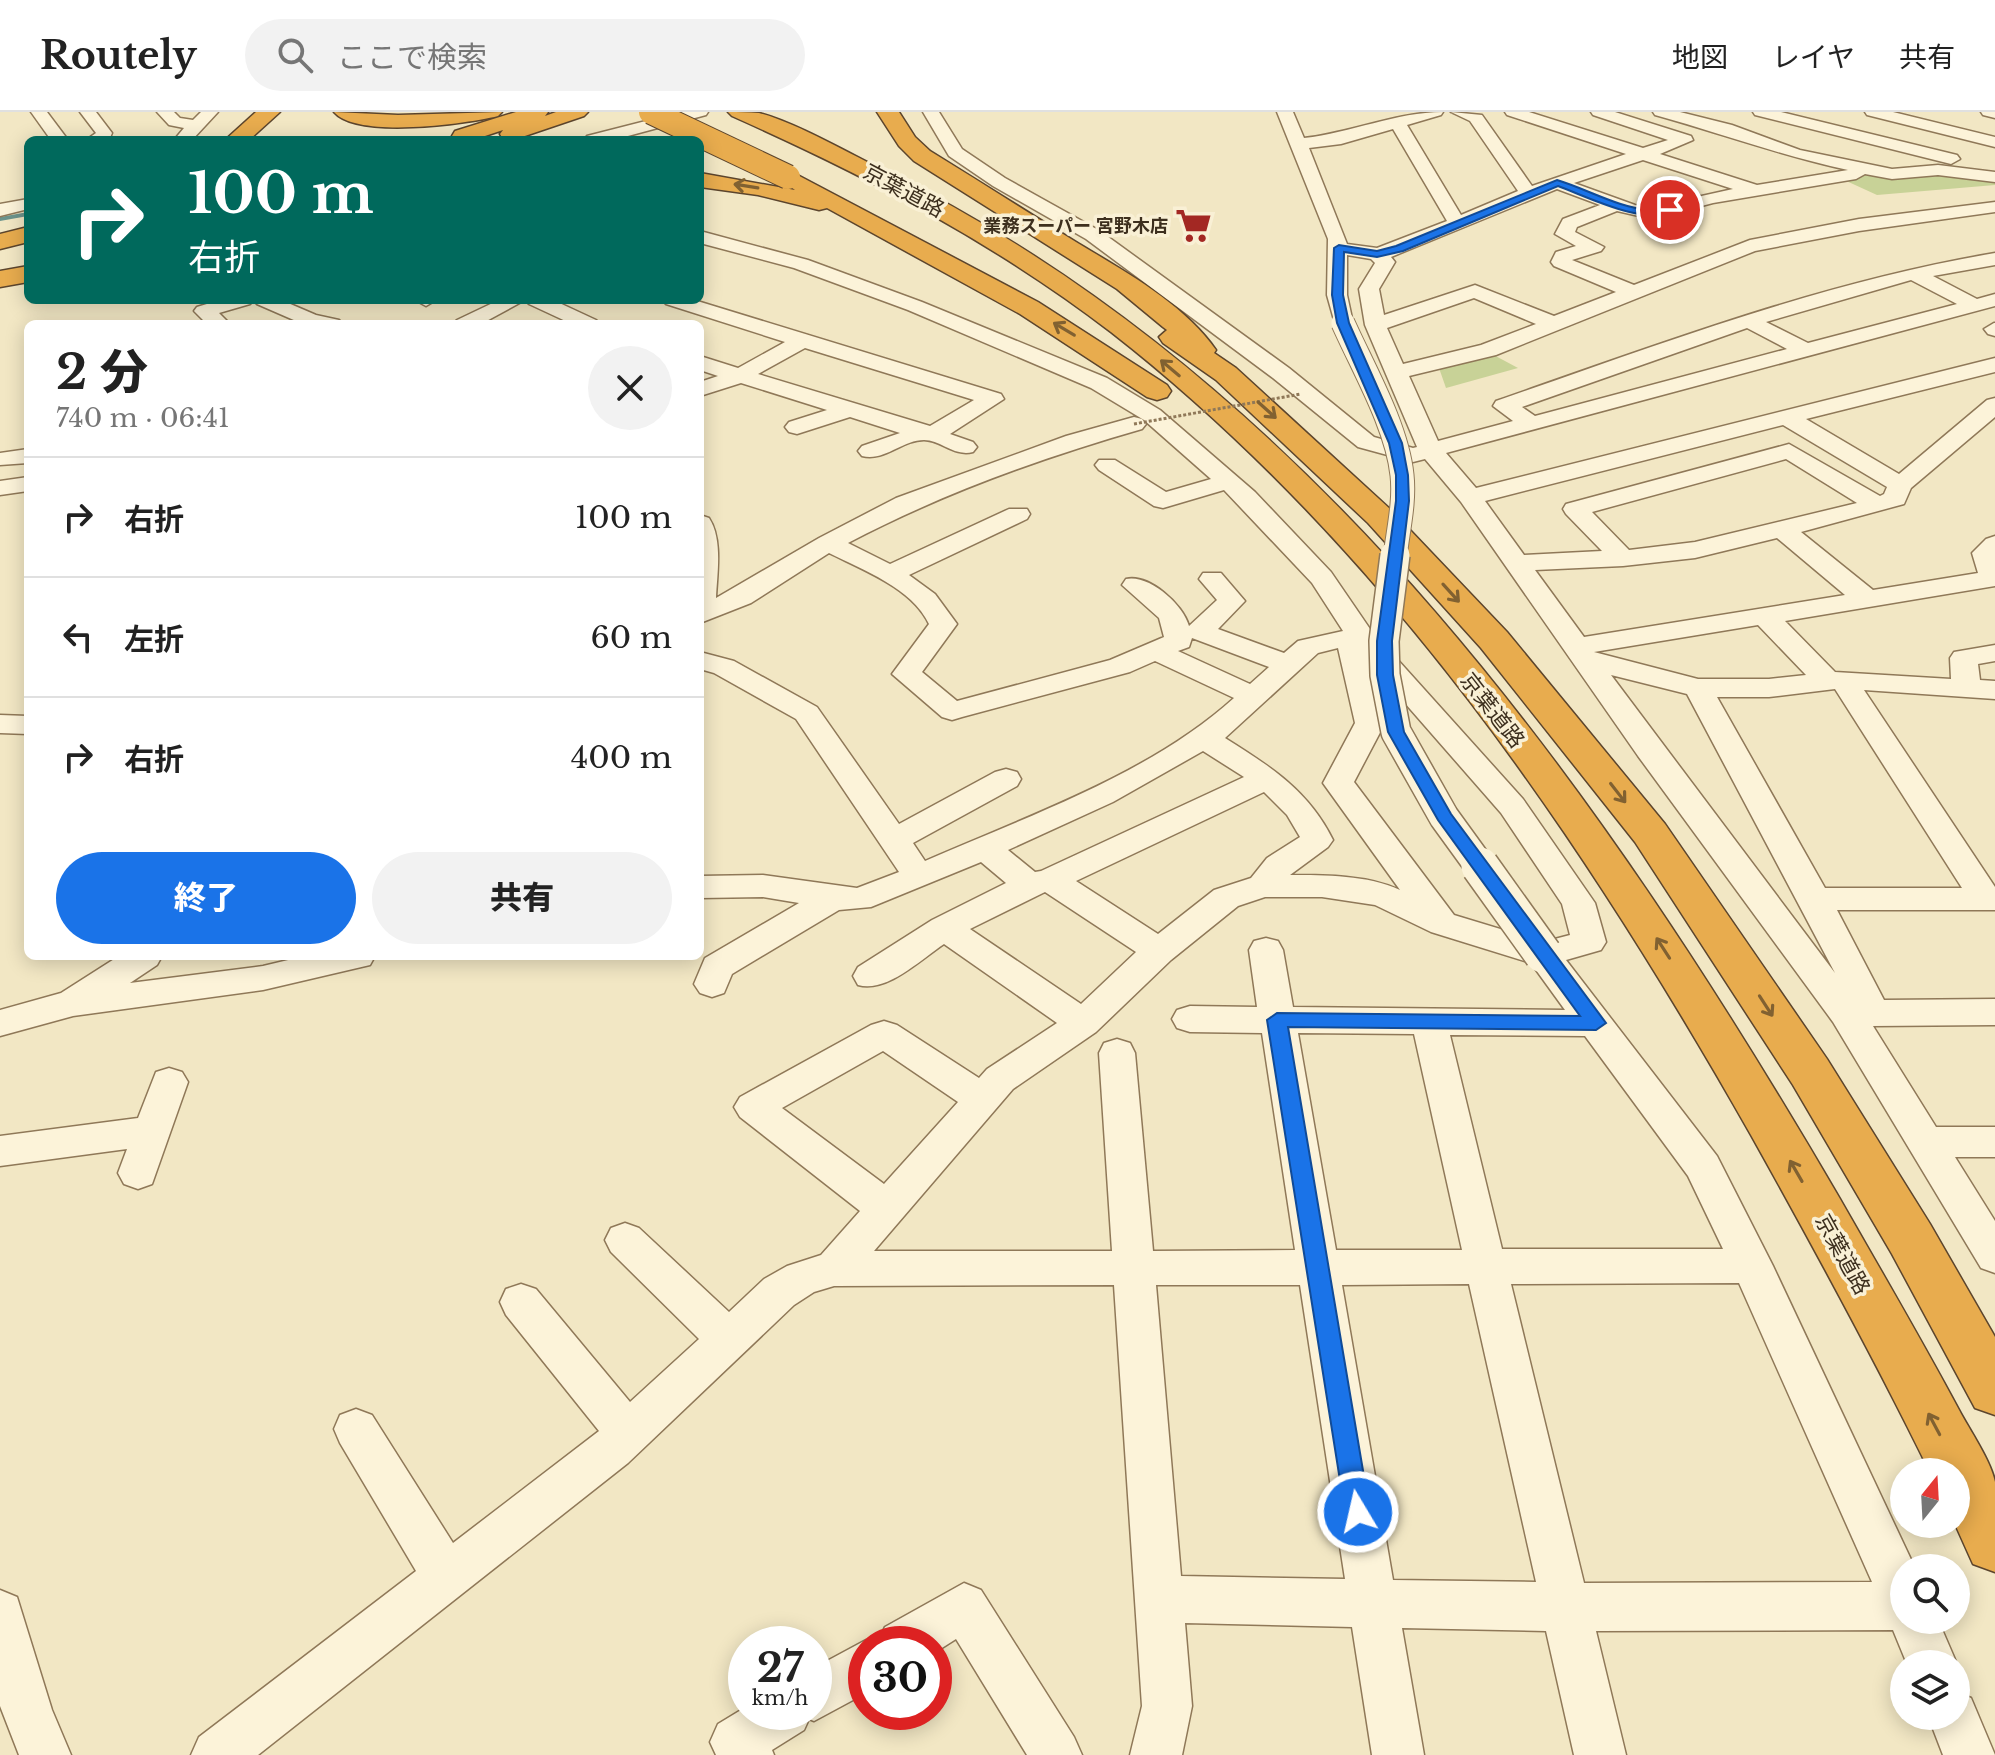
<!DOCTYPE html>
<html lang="ja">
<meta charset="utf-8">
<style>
body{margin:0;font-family:"Libre Baskerville","Noto Sans JP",serif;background:#f2f2f2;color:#222;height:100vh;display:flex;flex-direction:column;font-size:30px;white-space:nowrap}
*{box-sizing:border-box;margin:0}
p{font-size:26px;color:#767676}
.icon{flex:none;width:44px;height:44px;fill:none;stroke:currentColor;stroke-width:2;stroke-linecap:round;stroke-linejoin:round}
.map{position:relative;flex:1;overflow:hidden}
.drawer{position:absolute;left:24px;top:208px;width:680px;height:640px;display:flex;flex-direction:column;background:#fff;border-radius:12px;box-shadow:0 4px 20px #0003}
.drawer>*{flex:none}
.guide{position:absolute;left:24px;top:24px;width:680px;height:168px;border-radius:12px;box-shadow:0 4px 20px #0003;background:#00695c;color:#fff;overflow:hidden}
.needle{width:52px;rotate:18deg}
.fabs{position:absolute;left:1890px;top:1346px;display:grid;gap:16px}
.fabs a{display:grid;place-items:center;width:80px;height:80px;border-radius:50%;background:#fff;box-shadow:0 4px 20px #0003;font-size:40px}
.speed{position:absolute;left:728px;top:1514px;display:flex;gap:16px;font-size:40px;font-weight:700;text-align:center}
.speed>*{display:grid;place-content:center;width:104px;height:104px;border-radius:50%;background:#fff;box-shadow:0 4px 20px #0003;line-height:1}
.speed small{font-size:20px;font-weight:400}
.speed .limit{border:12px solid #d22;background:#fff;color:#111}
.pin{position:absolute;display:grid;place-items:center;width:68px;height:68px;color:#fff;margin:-34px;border:4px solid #fff;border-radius:50%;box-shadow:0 2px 8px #0007}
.me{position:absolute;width:88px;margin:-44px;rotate:351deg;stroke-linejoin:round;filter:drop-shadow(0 0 6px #0008)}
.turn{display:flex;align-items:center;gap:28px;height:168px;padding:0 32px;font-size:36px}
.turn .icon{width:104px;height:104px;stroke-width:2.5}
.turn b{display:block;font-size:56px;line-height:68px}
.round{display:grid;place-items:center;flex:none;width:84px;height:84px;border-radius:42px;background:#f2f2f2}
.overview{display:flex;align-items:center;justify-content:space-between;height:136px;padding:0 32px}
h1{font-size:48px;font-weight:800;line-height:60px}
.cta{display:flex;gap:16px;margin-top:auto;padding:16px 32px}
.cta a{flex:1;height:92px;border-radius:48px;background:#1a73e8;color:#fff;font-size:32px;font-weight:800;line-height:92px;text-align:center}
.cta a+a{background:#f2f2f2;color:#222}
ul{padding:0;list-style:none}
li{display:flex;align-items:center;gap:24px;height:120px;padding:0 32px;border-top:2px solid #e0e0e0}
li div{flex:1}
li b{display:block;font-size:30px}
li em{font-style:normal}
header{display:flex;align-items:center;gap:48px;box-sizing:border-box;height:112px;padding:0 40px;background:#fff;border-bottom:2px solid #e0e0e0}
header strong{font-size:38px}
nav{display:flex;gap:44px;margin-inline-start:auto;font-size:28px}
.search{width:560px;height:72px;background:#f2f2f2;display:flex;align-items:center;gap:20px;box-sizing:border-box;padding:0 28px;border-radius:44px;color:#767676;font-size:30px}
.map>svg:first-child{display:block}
.green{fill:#c8d297}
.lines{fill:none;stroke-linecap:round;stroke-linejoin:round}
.stream{fill:#6c948c;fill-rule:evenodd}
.minor-casing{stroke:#8f7858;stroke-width:3}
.highway-casing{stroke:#5c452d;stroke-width:3}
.minor{fill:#fcf3d9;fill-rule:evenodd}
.highway{fill:#e8ac4e;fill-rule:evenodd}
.minor-bridge-far2-casing{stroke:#8f7858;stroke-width:25;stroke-linecap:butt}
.minor-bridge-far1-casing{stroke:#8f7858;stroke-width:32;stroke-linecap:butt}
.minor-bridge-casing{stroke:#8f7858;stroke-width:40;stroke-linecap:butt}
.highway-bridge-casing{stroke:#5c452d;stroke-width:26;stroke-linecap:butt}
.path-bridge{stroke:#8f7858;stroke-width:3;stroke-dasharray:3 2;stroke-linecap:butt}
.minor-bridge-far2{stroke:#fcf3d9;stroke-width:23}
.minor-bridge-far1{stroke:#fcf3d9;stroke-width:29}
.minor-bridge{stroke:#fcf3d9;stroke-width:37}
.highway-bridge{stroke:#e8ac4e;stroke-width:24}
.oneway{stroke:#816131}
.route{fill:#1a73e8;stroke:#114b97;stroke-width:2}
.labels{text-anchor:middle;stroke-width:7;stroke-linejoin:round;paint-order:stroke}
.far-poi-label{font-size:18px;font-weight:bold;fill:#3d2f1e;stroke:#f9f0d5;text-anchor:end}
.street-label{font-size:22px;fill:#3d2f1e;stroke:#f9f0d5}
</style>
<header>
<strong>Routely</strong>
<div class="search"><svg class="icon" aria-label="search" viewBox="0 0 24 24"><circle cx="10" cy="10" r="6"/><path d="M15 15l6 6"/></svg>ここで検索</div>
<nav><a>地図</a><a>レイヤ</a><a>共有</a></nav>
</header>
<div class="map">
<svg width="1995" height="1643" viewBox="0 0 1995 1643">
<rect width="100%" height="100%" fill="#f2e7c4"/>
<!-- green -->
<g class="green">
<polygon points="1935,62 1995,69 1995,73 1877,83 1842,67 1868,63"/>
<polygon points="1490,241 1518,256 1446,276 1439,256"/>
</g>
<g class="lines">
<!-- stream -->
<polygon class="stream" points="28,100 28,104 0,109 0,105"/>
<defs>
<g id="minor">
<polygon points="31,0 47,0 68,28 51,28"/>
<polygon points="80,0 96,0 112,21 109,28 86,28 96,21"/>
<polygon points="157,0 174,0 180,6 193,8 201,0 218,0 192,28 174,28 184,16 169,13"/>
<polygon points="681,0 708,0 706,3 613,28 585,28 587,24"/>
<path d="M923 0H939L962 37 1005 66 1100 119 1289 256 1374 325 1413 336 1417 335 1365 213 1359 177 1375 151 1371 147 1347 143V183L1353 211 1350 215H1336L1327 183 1328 127 1277 0H1293L1304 26C1351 21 1396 0 1443 0L1441 3 1407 13 1461 103 1518 79 1470 9 1451 0 1482 3 1532 74 1626 42 1507 3 1505 0H1529L1643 36 1668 28 1593 3 1591 0H1615L1691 24 1693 28 1660 42 1757 73 1848 58C1782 44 1720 21 1655 3L1653 0H1680L1732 13 1800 38 1892 57 1938 53 1995 60V70L1938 63 1892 67 1865 62 1856 67 1713 91 1652 107 1617 99 1577 115 1575 120 1604 135 1601 139 1572 148 1634 173 1750 128 1859 107 1995 90V100L1859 119 1755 139 1496 243 1409 264 1438 329 1513 309 1493 294 1496 289C1660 232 1823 170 1995 141V153L1933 164 1977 187 1995 182V194L1446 341 1476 376 1995 246V260L1806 307 1899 362 1987 288 1995 286V305L1911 376 1904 392 1801 420 1873 478 1978 461 1972 441 1986 427 1995 424V474L1785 509 1835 560 1951 567 1950 546 1954 540 1995 533V549L1978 552 1980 568 1995 569V587L1864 578 1995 775V798H1837L1884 888 1995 887V913L1873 914 1936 1015H1995V1045H1955L1995 1109V1161L1981 1156 1833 910 1638 644 1461 390 1425 347 1413 350 1358 335 1273 266 1086 127 993 74 949 44ZM1393 17 1447 109 1377 136 1347 132 1309 36 1341 32ZM1643 48 1733 77 1652 95 1635 93 1574 71ZM1557 77 1600 93 1563 107 1555 122 1576 134 1556 140 1551 150 1554 154 1616 180 1554 204 1475 173 1384 203 1379 177 1395 150 1391 145ZM1911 168 1957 192 1808 231 1766 210ZM1474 186 1536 212 1481 233 1403 252 1387 216ZM1747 216 1787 237 1535 304 1522 295ZM1783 313 1887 375 1884 382 1880 384 1789 332 1566 392 1563 397 1566 402 1602 439 1524 443 1485 389ZM1786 347 1857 391 1695 430 1629 438 1592 400ZM1777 426 1845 483 1584 525 1535 458 1623 454 1695 446ZM1758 513 1806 563 1769 567H1698L1594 540ZM1611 563 1687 582 1835 861ZM1835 577 1962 776H1825L1717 585H1769Z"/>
<polygon points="1753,0 1781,0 1957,43 1960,47 1951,52 1755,3"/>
<polygon points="1865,0 1893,0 1995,25 1995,35 1867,3"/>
<polygon points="1981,0 1995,0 1995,6 1983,3"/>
<polygon points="28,87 28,97 0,104 0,92"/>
<path d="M700 119 808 148 922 190 1107 266 1160 298 1255 380 1331 460 1370 517 1523 687 1595 791 1606 830 1601 838 1566 848 1717 1044 1773 1154 1915 1456H1904V1508H1938L1957 1552 1956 1554 1907 1552 1893 1518 1596 1519 1626 1643H1574L1546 1519 1402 1516 1424 1643H1372L1352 1515 1185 1511 1192 1594 1182 1643H1130L1142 1594 1114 1173 834 1174 814 1180 794 1193 628 1351 258 1643H191L199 1625 416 1459 340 1331 334 1317 340 1303 356 1297 372 1303 453 1431 599 1319 506 1203 500 1190 506 1177 521 1172 536 1177 630 1290 699 1227 611 1140 605 1128 611 1116 625 1111 639 1116 729 1200 764 1167 787 1154 821 1143 860 1099 740 1005 734 995 740 985 871 913 884 909 897 913 979 966 987 957 1057 911 944 832C920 848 887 881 858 873L853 864 858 855 932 808 1006 771 981 750 871 795 839 798 732 862 724 881 712 885 700 881 694 872 705 846 799 791 763 785 700 786V764L763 763 857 776 899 760 796 607 714 561 700 557V540L734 549 817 595 899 712 995 660 1006 657 1017 660 1021 667 1017 674 913 731 925 749C1028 704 1150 662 1234 586L1155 549 1130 560 962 605 952 608 942 605 892 562 929 512C912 476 863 458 829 441L751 491 700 511V403L709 406C723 427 717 462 716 486L819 426 896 386 1066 324 1134 305 1142 307 1146 312 1142 317C1041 346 941 382 848 431L890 452 1009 397H1027L1030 402 1027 407 909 463 935 482 957 512 922 560 957 589 1110 548 1164 525 1159 506 1122 473 1126 467C1149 462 1183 492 1189 514L1217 488 1199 467 1203 461H1221L1245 489 1218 517 1284 541 1298 529 1343 519 1312 471 1224 378 1163 396 1154 394 1099 358 1095 353 1099 348H1115L1166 380 1211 367 1144 308 1091 276 908 198 794 156 700 131ZM1192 526 1269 555 1250 572 1178 539 1189 535ZM1338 536 1355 611 1323 671 1400 778C1368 763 1325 763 1290 763L1328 735 1333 728C1309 679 1270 654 1225 626L1318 541ZM1369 550 1501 701 1562 792 1570 823 1543 830 1454 803 1354 670 1385 611ZM1203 639 1244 665 1041 759 1035 760 1008 738 1113 690ZM1264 680 1287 703 1300 725 1267 746 1251 766 1214 778 1158 822 1076 769ZM1045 780 1136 840 1081 892 970 817ZM1265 785H1322L1375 793 1431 820 1531 851 1565 898 1293 895 1283 838 1278 829 1266 826 1254 829 1249 838 1257 895 1190 894 1177 898 1172 907 1177 916 1190 920 1262 921 1295 1138 1153 1139 1135 941 1130 931 1117 927 1104 931 1099 941 1112 1139H874L1013 977 1096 920 1171 848 1238 794ZM1298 921 1414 922 1462 1138H1336ZM1450 923 1585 924 1688 1064 1723 1137H1502ZM883 939 958 990 884 1072 782 996ZM1739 1171 1872 1470 1584 1471 1511 1172ZM1469 1172 1536 1470 1393 1468 1342 1173ZM1156 1173H1300L1345 1467 1181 1464Z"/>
<polygon points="220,188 253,188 250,192 219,201 230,212 207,212 194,199 197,195"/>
<polygon points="254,188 281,188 316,203 339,208 342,212 303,212 257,192"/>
<polygon points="415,188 436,188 426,194"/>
<polygon points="499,188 525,188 481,212 454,212 457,208"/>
<polygon points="526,188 553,188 596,208 599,212 572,212 529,192"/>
<path d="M663 188H694L1001 282 1004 287 950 322 973 330 977 335 973 340C954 345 941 328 924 328 902 328 884 350 862 344L858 339 862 334 900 321 850 305 797 322 789 320 785 315 789 310 827 298 741 271 700 284V270L718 264 700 258V244L738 256 785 230 666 192ZM805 236 974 288 930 314 758 262Z"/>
<polygon points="1994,211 1995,211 1995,224 1988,222 1984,217"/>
<polygon points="28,337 28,351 0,353 0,341"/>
<polygon points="28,365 28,379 0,383 0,369"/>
<polygon points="0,603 28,604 28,622 0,621"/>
<polygon points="119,844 162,844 157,853 130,871 263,854 305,844 375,844 370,853 263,878 73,904 0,924 0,898 61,881"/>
<polygon points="169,956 182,960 188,970 152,1072 138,1077 124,1072 118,1061 127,1037 0,1054 0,1024 138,1006 156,960"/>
<polygon points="964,1471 981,1478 1074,1625 1082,1643 1027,1643 956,1527 934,1541 934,1532 877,1532 885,1515"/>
<polygon points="0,1478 17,1485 52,1598 71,1643 19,1643 0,1594"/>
<polygon points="866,1528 875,1532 866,1532 866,1581 814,1609 809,1607 804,1618 772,1638 774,1643 716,1643 710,1630 718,1612 746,1595 746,1600 814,1600 814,1556"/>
<polygon points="1956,1580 1971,1586 1995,1643 1943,1643 1928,1604 1956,1604"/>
</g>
<g id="highway">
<polygon points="256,0 280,0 249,28 225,28"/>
<path d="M334 0 398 3 502 0 498 4C466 12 357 27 334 0Z"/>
<polygon points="516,0 548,0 545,4 556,0 588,0 584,4 513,28 503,27 500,22 503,18 473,28 455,28 452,24 455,19"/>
<path d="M728 0C738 0 749 0 759 1 795 10 852 43 887 60 1318 273 1604 683 1840 1087 1880 1157 1921 1227 1959 1298 1969 1317 1991 1349 1995 1370 1995 1398 1995 1432 1995 1460L1973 1452 1955 1412 1956 1360H1930C1874 1246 1813 1134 1751 1023 1582 725 1384 433 1111 220 995 131 865 63 732 4Z"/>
<path d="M877 0H899L915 25 930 39C979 69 1027 100 1076 130 1124 159 1183 191 1216 238L1214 241 1236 256 1390 397 1507 520 1665 712 1827 947 1930 1112 1995 1225V1303L1975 1296 1892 1142 1793 973 1635 730 1481 536 1368 411 1216 268 1163 231 1159 225 1167 218 1163 215 1117 177 914 49 899 34Z"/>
<polygon points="788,58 1038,190 1167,273 1171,279 1167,285 1157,288 1147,285 1020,202 827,96 819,98 758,83 700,75 700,61 795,78 777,65 780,60"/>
<polygon points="28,115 28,130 0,137 0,122"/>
<polygon points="28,154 28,170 0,175 0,159"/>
</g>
</defs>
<!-- minor casing -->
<use href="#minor" class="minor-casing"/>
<!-- highway casing -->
<use href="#highway" class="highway-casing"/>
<!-- minor -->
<use href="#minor" class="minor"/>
<!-- highway -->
<use href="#highway" class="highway"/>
<defs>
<path id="minor-bridge-far2" d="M1343 211C1363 256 1397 314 1402 363 1405 390 1398 418 1395 445"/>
<polyline id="minor-bridge-far1" points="1395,443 1384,529 1385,563 1396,620 1444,705 1481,756"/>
<polyline id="minor-bridge" points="1480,754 1543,842"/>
<polyline id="highway-bridge" points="651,0 788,65"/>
</defs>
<!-- minor-bridge-far2 casing -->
<use href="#minor-bridge-far2" class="minor-bridge-far2-casing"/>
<!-- minor-bridge-far1 casing -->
<use href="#minor-bridge-far1" class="minor-bridge-far1-casing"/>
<!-- minor-bridge casing -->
<use href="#minor-bridge" class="minor-bridge-casing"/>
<!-- highway-bridge casing -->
<use href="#highway-bridge" class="highway-bridge-casing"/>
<!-- path-bridge -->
<polyline class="path-bridge" points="1134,312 1301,282"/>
<!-- minor-bridge-far2 -->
<use href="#minor-bridge-far2" class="minor-bridge-far2"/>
<!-- minor-bridge-far1 -->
<use href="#minor-bridge-far1" class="minor-bridge-far1"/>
<!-- minor-bridge -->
<use href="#minor-bridge" class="minor-bridge"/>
<!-- highway-bridge -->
<use href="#highway-bridge" class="highway-bridge"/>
</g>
<!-- one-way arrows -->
<defs><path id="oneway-shaft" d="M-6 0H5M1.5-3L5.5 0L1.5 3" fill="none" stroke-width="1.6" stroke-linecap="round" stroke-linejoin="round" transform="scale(2)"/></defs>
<g class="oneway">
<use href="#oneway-shaft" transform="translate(746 74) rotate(-171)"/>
<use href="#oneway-shaft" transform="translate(1064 217) rotate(-149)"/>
<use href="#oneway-shaft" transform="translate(1170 256) rotate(-140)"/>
<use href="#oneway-shaft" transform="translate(1267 298) rotate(42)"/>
<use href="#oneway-shaft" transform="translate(1451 481) rotate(48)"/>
<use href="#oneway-shaft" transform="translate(1618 681) rotate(52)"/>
<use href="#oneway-shaft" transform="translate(1663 836) rotate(-123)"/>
<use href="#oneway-shaft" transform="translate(1766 894) rotate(57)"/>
<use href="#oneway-shaft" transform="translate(1796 1059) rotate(-120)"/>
<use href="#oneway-shaft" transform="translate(1934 1312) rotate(-118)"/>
</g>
<!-- route -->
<path class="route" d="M1557 68C1587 77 1619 96 1650 98 1660 98 1667 94 1675 98 1646 115 1588 85 1558 74L1403 139 1377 145 1344 140 1343 183 1349 211 1402 331 1408 363 1409 389 1392 529 1393 563 1404 620 1451 702 1606 911 1596 918 1288 915 1370 1400 1367 1409 1358 1412 1349 1409 1345 1400 1267 908 1277 901 1580 904 1438 708 1388 620 1377 563V529L1396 389V363L1389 331 1337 211 1332 183 1334 136 1339 133 1377 139 1396 134Z"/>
<!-- icons -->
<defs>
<symbol id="supermarket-bare" viewBox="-9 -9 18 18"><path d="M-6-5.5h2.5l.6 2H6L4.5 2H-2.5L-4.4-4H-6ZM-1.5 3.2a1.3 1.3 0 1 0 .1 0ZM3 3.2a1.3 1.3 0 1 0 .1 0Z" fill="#a32823" stroke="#f9f0d5" stroke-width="2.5" paint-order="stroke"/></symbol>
</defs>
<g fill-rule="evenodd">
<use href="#supermarket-bare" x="1168" y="88" width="51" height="51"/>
</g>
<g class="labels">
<!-- far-poi labels -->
<g class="far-poi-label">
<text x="1168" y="120">業務スーパー 宮野木店</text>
</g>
<!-- street labels -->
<g class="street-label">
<text transform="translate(904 78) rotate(28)" y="8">京葉道路</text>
<text transform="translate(1493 598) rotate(52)" y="8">京葉道路</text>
<text transform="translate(1843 1142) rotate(61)" y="8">京葉道路</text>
</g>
</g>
</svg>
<div class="fabs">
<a><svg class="needle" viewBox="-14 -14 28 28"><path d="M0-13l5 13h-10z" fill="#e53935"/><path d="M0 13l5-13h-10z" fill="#767676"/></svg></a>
<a><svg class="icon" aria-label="search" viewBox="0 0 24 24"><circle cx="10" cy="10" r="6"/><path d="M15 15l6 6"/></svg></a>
<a><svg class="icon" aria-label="layers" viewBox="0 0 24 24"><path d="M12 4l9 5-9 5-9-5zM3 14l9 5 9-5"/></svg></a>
</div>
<div class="speed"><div>27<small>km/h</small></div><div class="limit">30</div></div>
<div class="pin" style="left:1670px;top:98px;background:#d93025"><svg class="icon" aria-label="arrive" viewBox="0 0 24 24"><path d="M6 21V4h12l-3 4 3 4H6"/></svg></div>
<svg class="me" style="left:1358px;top:1400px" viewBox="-20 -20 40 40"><circle r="17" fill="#1a73e8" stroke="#fff" stroke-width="3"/><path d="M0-11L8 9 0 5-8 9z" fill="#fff"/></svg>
<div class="guide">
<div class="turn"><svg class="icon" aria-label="right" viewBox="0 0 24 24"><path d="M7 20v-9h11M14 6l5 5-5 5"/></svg><div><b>100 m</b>右折</div></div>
</div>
<section class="drawer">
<div class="overview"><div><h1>2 分</h1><p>740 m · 06:41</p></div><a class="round"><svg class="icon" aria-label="close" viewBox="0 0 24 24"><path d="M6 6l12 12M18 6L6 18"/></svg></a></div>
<ul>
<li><svg class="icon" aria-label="right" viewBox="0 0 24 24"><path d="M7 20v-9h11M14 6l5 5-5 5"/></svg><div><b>右折</b></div><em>100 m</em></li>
<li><svg class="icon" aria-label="left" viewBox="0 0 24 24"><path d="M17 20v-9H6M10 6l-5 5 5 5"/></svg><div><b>左折</b></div><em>60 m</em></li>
<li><svg class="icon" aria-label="right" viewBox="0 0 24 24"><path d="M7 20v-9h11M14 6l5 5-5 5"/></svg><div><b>右折</b></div><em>400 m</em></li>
</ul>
<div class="cta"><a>終了</a><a>共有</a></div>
</section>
</div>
